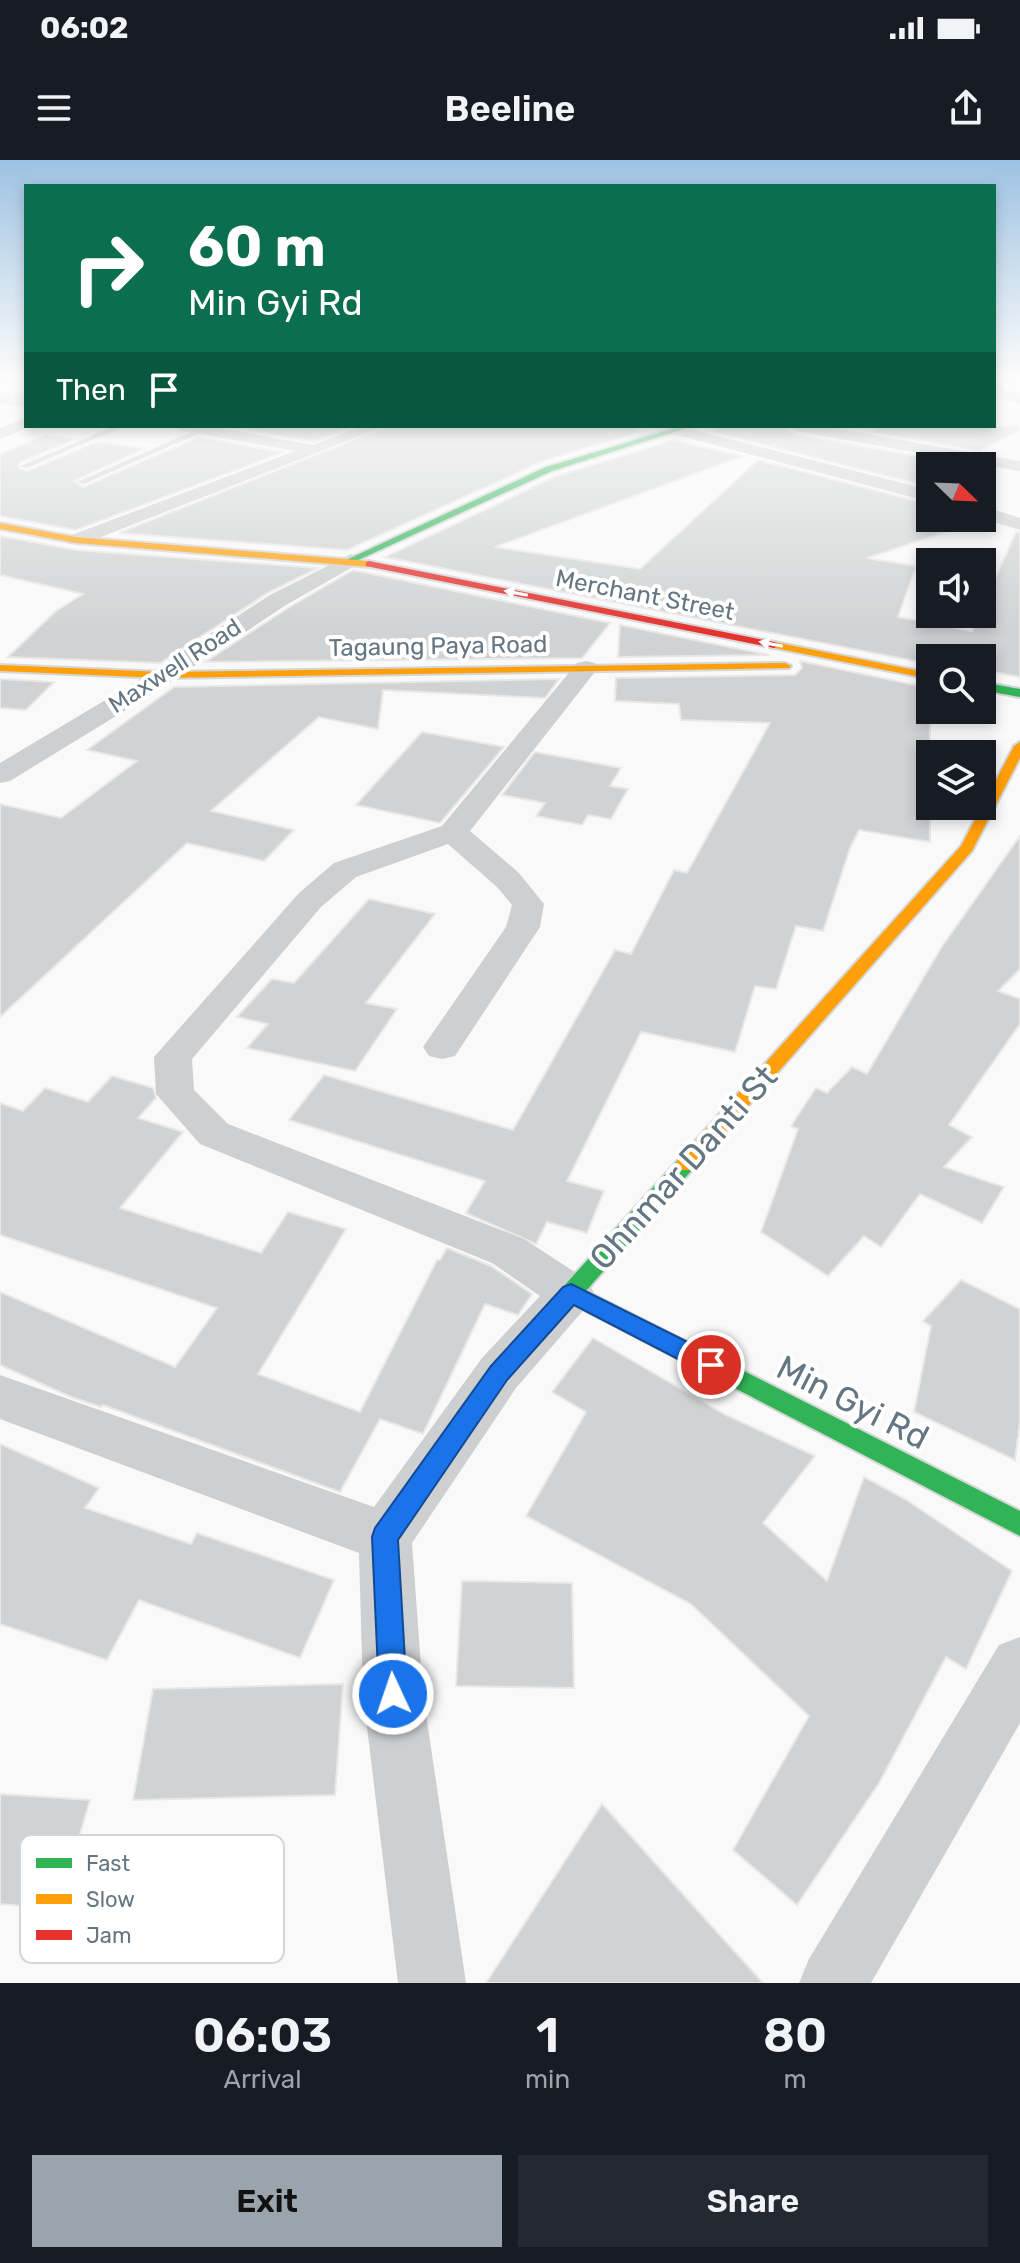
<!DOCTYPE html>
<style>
body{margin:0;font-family:Rubik,sans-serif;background:#242831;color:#f1f3f6;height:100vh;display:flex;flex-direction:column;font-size:30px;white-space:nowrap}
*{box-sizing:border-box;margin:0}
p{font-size:26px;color:#9ea1a6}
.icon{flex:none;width:44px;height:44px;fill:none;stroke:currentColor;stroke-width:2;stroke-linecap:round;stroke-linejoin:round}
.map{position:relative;height:1823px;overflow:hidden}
.panel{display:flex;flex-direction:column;background:#171b24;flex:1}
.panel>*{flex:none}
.hud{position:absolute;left:24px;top:24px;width:972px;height:244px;border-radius:0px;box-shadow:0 4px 12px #0003;background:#0b6e4f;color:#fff;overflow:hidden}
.needle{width:52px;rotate:113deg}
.tools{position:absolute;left:916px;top:292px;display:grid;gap:16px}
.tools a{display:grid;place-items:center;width:80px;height:80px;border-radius:0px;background:#171b24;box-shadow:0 4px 12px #0003;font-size:40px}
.pin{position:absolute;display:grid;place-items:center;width:68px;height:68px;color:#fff;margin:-34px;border:4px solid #fff;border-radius:50%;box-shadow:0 2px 8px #0007}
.me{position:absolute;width:88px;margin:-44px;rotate:357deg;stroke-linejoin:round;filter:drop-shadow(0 0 6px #0008)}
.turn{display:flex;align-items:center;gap:28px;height:168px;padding:0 32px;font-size:36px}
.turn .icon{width:104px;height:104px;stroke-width:2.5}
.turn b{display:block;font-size:56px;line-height:68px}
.then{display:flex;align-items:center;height:76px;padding:0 32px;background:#0003;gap:16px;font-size:30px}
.eta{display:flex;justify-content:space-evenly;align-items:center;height:136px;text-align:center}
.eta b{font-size:48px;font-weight:600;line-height:56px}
.action{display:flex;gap:16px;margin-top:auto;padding:16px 32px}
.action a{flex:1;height:92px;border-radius:0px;background:#99a4ac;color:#111;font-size:32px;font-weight:600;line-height:92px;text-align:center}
.action a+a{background:#242831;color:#f1f3f6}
.status{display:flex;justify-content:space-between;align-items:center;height:56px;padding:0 40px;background:#171b24;direction:ltr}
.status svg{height:22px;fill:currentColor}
header{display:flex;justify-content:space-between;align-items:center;height:104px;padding:0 32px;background:#171b24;font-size:36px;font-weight:600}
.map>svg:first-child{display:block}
.building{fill:#d0d2d3;stroke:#e8e8e8;stroke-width:2}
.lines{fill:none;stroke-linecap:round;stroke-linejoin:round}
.fast-casing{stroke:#d5d6d7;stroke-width:4}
.slow-casing{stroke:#d5d6d7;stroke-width:4}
.jam-casing{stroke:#d5d6d7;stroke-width:4}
.lane{fill:#cecfd0;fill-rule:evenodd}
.street{fill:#cecfd0;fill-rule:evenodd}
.fast{fill:#30b455;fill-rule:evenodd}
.slow{fill:#ff9f0a;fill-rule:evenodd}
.jam{fill:#e5322d;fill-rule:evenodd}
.oneway{fill:#fff}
.route{fill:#1a73e8;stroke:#114b97;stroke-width:2}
.labels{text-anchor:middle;stroke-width:8;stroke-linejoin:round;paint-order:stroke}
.far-street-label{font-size:24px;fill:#657683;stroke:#fff}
.near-street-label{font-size:34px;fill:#657683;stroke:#fff}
.key{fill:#fff;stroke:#d1d6da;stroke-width:2}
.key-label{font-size:22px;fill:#657683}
</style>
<div class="status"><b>06:02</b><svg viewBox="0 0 49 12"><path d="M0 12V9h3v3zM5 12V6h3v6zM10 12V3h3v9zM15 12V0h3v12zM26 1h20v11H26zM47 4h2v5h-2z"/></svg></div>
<header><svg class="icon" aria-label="menu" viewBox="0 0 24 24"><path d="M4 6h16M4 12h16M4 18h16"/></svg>Beeline<svg class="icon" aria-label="share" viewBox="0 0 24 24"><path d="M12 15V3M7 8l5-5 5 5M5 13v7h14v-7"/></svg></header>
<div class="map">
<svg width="1020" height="1823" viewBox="0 0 1020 1823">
<rect width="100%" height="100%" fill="#f9f9f9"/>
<!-- building -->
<g class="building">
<polygon points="226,266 354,266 313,282"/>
<polygon points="388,266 625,266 642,271 541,302 347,390 119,373"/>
<polygon points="721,266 784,266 794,274 957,303 951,306 926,306 930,307 930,327 772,287 776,284 769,286 710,271"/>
<polygon points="879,266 1020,266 1020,270 980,291 870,272"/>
<polygon points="45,275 76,279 19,303 19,309 28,311 96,282 146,288 74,321 83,327 199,277 284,292 76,370 0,356 0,294"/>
<polygon points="673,280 743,296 495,387 640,409 758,300 924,343 920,344 930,347 930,358 964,358 976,362 867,398 916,406 898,457 972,471 1016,372 1020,373 1020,517 982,510 982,498 930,498 930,504 385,397 557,316"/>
<polygon points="0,376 76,390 318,408 269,432 160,503 8,497 56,451 83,434 0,415"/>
<polygon points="353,410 610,463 582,498 205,502 288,448"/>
<polygon points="620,465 769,495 618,497"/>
<polygon points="800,501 930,528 930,584 926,593 930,593 930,682 859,670 850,688 823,771 796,766 776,829 755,826 735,892 641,872 567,1021 604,1031 587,1073 547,1062 536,1084 466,1053 485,1021 289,960 324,915 513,970 615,790 631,794 674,710 687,713 770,563 681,560 679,544 615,541 616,518 795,515 802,508"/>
<polygon points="0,519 54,522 26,550 0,548"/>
<polygon points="559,519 545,538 383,530 378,569 319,557 211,651 294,670 264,701 187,683 0,857 0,644 61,658 137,601 87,590 174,527"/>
<polygon points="422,572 504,587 440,663 356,645"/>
<polygon points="535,592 621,608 610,626 628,629 611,659 588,655 582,665 536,656 545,643 502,635"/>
<polygon points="1020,676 1020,809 998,831 1020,839 1020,864 949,965 972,977 944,1007 1004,1027 982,1063 920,1034 881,1087 864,1076 828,1116 761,1072 798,969 791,966 816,928 827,933 852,907 867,914 941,788"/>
<polygon points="369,739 435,754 366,843 397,849 355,911 247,888 268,864 237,857 272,819 294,823"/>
<polygon points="112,916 153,928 156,938 138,958 183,972 120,1048 261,1093 288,1052 346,1069 258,1214 360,1252 437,1100 440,1100 447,1088 491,1106 532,1134 518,1155 485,1144 423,1274 380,1259 340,1332 103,1245 101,1247 71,1237 0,1205 0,1132 175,1207 217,1148 0,1075 0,943 23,951 45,928 88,942"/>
<polygon points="961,1120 1020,1149 1020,1261 1015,1300 914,1252 931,1166 923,1161"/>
<polygon points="593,1178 726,1255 815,1296 763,1363 827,1421 864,1317 905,1339 1012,1411 966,1509 946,1497 879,1623 797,1745 733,1690 809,1556 691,1444 526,1356 586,1252 552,1232"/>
<polygon points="0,1284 99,1328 85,1348 191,1384 197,1373 334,1420 300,1498 139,1440 107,1500 0,1464"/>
<polygon points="462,1421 572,1423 574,1528 456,1526"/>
<polygon points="343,1524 335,1635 133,1640 153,1529"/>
<polygon points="0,1634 90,1640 58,1749 0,1744"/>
<polygon points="602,1644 697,1750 763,1823 486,1823"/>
</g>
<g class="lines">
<defs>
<g id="fast">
<polygon points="0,217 5,217 0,220"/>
<polygon points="681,266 693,266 552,311 354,402 346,400 546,307"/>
<polygon points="982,522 1020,529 1020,537 982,530"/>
<polygon points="685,998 692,1000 695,1005 692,1010 586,1131 1020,1351 1020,1376 563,1139 560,1133 563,1127 678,1000"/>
</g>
<g id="slow">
<polygon points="0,363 76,377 369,401 374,404 369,407 76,383 0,369"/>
<polygon points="774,482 930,513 930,519 770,487 768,485"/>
<polygon points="785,503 791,506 789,508 163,518 0,511 0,505 163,512"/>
<polygon points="1020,582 1020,598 972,691 692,1010 678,1010 675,1005 678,1000 961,686 1014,586"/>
</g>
<polygon id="jam" points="369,401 774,482 780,485 774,488 366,406 366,402"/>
</defs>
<!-- fast casing -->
<use href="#fast" class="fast-casing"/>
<!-- slow casing -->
<use href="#slow" class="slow-casing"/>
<!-- jam casing -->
<use href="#jam" class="jam-casing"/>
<!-- lane -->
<g class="lane">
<polygon points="114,266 125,266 27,308 20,306"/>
<polygon points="200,268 207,270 84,324 77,322"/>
</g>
<!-- street -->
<g class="street">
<polygon points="994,228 1020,234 1020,244 994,237"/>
<polygon points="0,234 26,236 26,246 0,244"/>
<polygon points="26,258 26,266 32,266 0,279 0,268"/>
<polygon points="174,266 209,266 313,285 362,266 385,266 83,384 69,384 66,380 69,376 295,291 182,271"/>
<polygon points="678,266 930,330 930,342 669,273 667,270 669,267"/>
<polygon points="787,266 822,266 1020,301 1020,311 795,271"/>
<polygon points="982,346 1020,358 1020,370 981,358"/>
<polygon points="351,394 361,400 358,404 286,445 152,534 10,621 0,623 0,603 134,523 270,435"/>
<polygon points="586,501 595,503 598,508 470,671 519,713 544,744 540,767 455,896 442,899 429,896 423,887 506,767 512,745 497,727 448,684 356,717 321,747 192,899 194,930 228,964 524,1079 587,1120 594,1133 587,1146 516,1228 412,1383 423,1534 466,1823 398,1823 363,1534 359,1393 0,1259 0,1215 374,1347 482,1198 540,1136 492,1103 200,984 156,934 154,897 299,733 334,703 442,666 577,503"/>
<polygon points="1020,1477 1020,1563 871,1823 799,1823 809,1799 999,1485"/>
</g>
<!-- fast -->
<use href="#fast" class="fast"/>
<!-- slow -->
<use href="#slow" class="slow"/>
<!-- jam -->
<use href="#jam" class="jam"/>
</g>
<!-- one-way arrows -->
<defs><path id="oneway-solid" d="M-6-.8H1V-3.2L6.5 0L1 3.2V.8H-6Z" transform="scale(2)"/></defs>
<g class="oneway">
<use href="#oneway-solid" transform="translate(516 433) rotate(-169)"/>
<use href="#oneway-solid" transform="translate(771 484) rotate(-169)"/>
</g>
<!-- sky -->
<linearGradient id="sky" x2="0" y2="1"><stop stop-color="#9dc2e2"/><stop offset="0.46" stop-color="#fcfcfc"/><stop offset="1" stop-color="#fcfcfc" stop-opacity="0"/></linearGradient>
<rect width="1020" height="472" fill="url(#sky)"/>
<!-- route -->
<polygon class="route" points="571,1124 720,1198 723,1205 720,1212 711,1215 703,1212 574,1145 507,1220 398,1380 407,1534 403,1544 393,1548 383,1544 379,1534 372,1377 375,1368 491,1206 563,1127"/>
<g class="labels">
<!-- far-street labels -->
<g class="far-street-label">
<text transform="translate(645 435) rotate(11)" y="8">Merchant Street</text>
<text transform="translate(438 486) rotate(-1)" y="8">Tagaung Paya Road</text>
<text transform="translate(175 506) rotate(-33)" y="8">Maxwell Road</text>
</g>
<!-- near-street labels -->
<g class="near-street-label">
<text transform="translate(683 1007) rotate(-48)" y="12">Ohnmar Danti St</text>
<text transform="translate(853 1242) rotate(27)" y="12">Min Gyi Rd</text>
</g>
</g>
<!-- legend -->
<rect x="20" y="1675" width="264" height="128" rx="12" class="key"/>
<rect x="36" y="1698" width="36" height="10" fill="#30b455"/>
<rect x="36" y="1734" width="36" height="10" fill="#ff9f0a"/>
<rect x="36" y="1770" width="36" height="10" fill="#e5322d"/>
<g class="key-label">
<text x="86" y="1711">Fast</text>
<text x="86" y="1747">Slow</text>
<text x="86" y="1783">Jam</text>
</g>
</svg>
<div class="tools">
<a><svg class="needle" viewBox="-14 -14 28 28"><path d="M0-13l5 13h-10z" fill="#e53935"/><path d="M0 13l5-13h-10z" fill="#9ea1a6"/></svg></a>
<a><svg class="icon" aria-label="sound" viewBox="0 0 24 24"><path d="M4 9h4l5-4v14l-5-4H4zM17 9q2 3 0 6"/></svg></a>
<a><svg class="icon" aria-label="search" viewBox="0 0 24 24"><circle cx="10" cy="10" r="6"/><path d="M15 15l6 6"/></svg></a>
<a><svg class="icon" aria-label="layers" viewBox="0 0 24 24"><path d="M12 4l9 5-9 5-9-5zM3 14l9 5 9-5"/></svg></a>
</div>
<div class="pin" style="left:711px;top:1205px;background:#d93025"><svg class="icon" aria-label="arrive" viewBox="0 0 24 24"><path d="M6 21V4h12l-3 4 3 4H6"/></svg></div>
<svg class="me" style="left:393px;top:1534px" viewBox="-20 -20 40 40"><circle r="17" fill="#1a73e8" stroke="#fff" stroke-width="3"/><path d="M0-11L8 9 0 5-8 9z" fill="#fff"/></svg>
<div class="hud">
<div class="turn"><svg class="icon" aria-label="right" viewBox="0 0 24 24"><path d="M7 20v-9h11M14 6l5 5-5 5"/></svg><div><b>60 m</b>Min Gyi Rd</div></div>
<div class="then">Then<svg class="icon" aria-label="arrive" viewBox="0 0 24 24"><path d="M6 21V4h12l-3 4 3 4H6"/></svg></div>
</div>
</div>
<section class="panel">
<div class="eta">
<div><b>06:03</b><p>Arrival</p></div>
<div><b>1</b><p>min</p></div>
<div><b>80</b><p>m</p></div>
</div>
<div class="action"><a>Exit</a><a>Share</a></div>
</section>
